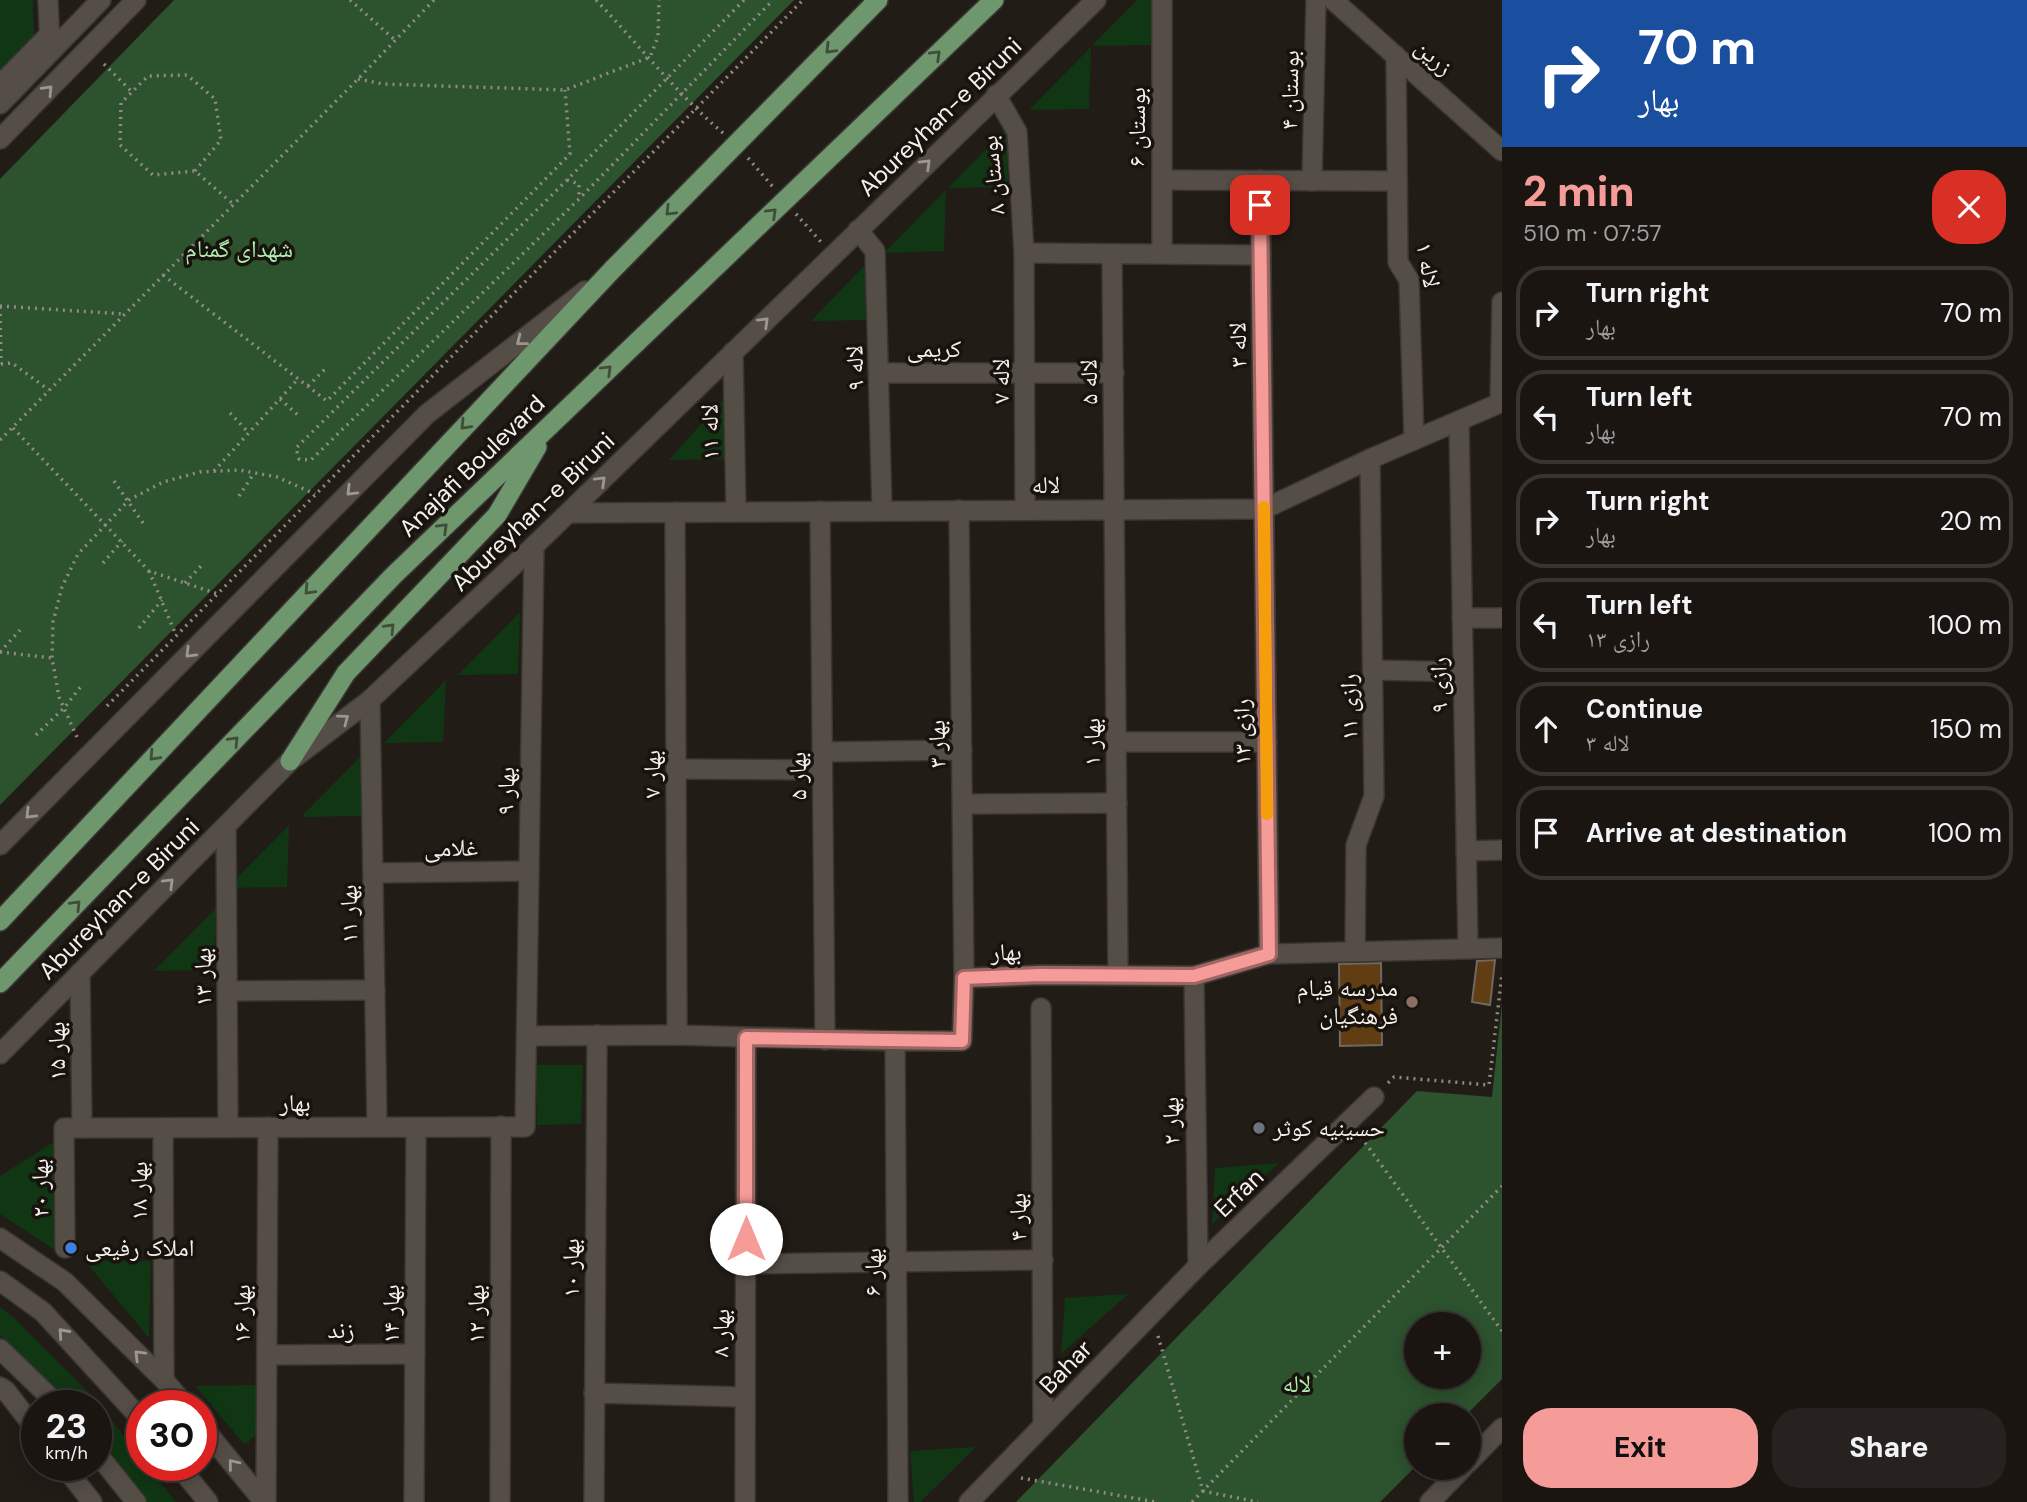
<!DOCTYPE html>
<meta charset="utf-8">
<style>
body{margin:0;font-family:"DM Sans","Noto Naskh Arabic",sans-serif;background:#27221f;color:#f1f3f6;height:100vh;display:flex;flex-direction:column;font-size:26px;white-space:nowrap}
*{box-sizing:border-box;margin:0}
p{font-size:23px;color:#9f9f9f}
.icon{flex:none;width:38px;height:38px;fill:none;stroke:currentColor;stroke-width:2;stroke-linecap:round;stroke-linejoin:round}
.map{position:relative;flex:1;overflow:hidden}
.drawer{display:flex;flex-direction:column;background:#1a1511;width:525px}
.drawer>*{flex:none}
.top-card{background:#1a4fa0;color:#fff;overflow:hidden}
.controls{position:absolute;left:1404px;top:1312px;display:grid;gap:14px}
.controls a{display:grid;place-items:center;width:77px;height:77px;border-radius:50%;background:#1a1511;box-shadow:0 4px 18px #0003,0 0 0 2px #383431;font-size:35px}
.speed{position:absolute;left:21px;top:1390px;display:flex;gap:14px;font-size:35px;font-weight:700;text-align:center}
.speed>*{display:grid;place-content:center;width:91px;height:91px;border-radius:50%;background:#1a1511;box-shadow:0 4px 18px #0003,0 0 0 2px #383431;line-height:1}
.speed small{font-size:18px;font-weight:400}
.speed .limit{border:10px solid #d22;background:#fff;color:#111}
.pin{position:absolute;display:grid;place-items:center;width:60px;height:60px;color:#fff;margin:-30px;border-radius:14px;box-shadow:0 4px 10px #0006}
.me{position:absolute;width:77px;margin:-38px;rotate:0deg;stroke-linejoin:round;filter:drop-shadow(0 0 5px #0008)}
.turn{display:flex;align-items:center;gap:24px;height:147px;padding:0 21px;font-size:32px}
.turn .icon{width:91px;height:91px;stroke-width:2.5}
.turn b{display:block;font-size:49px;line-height:60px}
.round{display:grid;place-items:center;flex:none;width:74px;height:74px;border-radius:28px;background:#27221f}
.overview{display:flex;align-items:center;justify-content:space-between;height:119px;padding:0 21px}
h1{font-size:42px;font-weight:800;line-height:52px;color:#f59b98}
.cta{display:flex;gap:14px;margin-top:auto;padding:14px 21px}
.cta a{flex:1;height:80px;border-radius:28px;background:#f59b98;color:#111;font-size:28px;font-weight:800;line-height:80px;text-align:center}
.cta a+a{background:#27221f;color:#f1f3f6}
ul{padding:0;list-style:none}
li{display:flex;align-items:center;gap:21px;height:94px;margin:0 14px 10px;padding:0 7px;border:4px solid #383431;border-radius:28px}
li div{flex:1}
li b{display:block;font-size:26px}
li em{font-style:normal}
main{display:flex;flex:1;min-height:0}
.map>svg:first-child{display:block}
.green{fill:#103614}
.forest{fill:#2c522e;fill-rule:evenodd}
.building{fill:#613d14;stroke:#706861;stroke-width:2}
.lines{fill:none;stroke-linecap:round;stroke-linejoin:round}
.minor-casing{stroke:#3a3632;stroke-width:22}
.tertiary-casing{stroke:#3a3632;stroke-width:22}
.secondary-casing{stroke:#3a3632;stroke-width:22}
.primary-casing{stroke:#3a3632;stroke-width:22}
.path{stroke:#908b86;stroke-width:3.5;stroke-dasharray:2 5;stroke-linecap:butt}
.minor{stroke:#554e47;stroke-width:19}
.tertiary{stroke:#554e47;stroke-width:19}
.secondary{stroke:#554e47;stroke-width:19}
.primary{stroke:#6f976d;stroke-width:19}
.oneway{stroke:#404e39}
.oneway2{stroke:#9d9791}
.route-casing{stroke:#9f6563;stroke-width:18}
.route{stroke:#f59b98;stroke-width:12}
.slow{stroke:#f59e0b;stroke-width:12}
.education-dot{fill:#8d6e63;stroke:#19130e;stroke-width:2.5}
.worship-dot{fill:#6b7280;stroke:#19130e;stroke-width:2.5}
.shop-dot{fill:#3f7fe0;stroke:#19130e;stroke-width:2.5}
.labels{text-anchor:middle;stroke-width:7;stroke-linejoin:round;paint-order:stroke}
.street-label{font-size:24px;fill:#f4f0ec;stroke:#19130e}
.park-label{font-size:24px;fill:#b1efb1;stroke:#19130e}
.poi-label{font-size:24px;fill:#f4f0ec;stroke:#19130e;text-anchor:start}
</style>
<main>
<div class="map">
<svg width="1502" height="1502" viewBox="0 0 1502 1502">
<rect width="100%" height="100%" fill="#221c17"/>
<!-- green -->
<g class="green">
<polygon points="0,0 33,0 34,37 0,74"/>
<polygon points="1137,0 1153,0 1151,45 1092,46"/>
<polygon points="1091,47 1089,109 1029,110"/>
<polygon points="1010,125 1008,187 948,188"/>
<polygon points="946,190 944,251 884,253"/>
<polygon points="868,262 870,320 811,321"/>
<polygon points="727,395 729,459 669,460"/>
<polygon points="520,612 518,674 458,675"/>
<polygon points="446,680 443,742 384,743"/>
<polygon points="363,754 361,816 301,817"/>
<polygon points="289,825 287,887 227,888"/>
<polygon points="216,908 214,970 154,971"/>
<polygon points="537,1065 583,1065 581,1124 537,1125"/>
<polygon points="57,1140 58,1252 0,1214 0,1176"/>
<polygon points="1279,1163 1212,1224 1215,1168"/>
<polygon points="85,1261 151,1261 149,1338"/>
<polygon points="1128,1294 1061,1354 1065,1298"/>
<polygon points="0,1307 12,1316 95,1399 142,1459 142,1465 146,1465 176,1502 145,1502 96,1438 96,1405 71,1405 0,1335"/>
<polygon points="262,1385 261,1430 245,1445 195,1386"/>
<polygon points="976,1447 920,1502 914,1502 910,1451"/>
</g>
<!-- forest -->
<g class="forest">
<polygon points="174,0 794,0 0,805 0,179"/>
<path d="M1502 1003V1379L1465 1416H1416V1466L1380 1502H1016L1417 1091 1492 1097ZM1416 1325H1468V1377H1416Z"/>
</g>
<!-- building -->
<g class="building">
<polygon points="1495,960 1490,1005 1472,1002 1477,961"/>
<polygon points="1381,963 1382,1045 1340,1046 1339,964"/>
</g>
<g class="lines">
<defs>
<g id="minor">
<polyline points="48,0 50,48"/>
<polyline points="1333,0 1502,151"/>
<polyline points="1396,56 1398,262 1409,280 1414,440"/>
<polyline points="0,85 49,35"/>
<polyline points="996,95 1017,132 1024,253 1025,509"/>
<polyline points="1162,180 1396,181"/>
<polyline points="1260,180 1269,954"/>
<polyline points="1312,181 1316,0"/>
<polyline points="858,230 875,251 882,510"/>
<polyline points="1024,253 1261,255"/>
<polyline points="1112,254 1118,975"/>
<polyline points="1162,254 1162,0"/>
<polyline points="733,352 736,512"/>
<polyline points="880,373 1114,373"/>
<polyline points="1459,421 1468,949"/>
<polyline points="959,510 964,978"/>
<polyline points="820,511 825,1040"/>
<polyline points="675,512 677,1035"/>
<polyline points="569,513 1264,509 1370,459 1500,403 1502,302"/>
<polyline points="1462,618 1502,618"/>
<polyline points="1373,670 1463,672"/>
<polyline points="370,700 377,1127"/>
<polyline points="1117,742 1267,742"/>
<polyline points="822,752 962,750"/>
<polyline points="676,769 822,770"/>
<polyline points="963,804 1117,803"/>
<polyline points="226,826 228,1127"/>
<polyline points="1466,851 1502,850"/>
<polyline points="373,873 529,871"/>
<polyline points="1355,952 1356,845 1374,796 1370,459"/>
<polyline points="80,973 82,1128"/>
<polyline points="1194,976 1198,1266"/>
<polyline points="228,991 375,990"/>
<polyline points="1041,1008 1043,1425"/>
<polyline points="527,1036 677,1035 895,1041 962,1041 964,978 1040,975 1194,976 1269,954 1502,948"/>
<polyline points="895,1041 898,1502"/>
<polyline points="163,1128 164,1380"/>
<polyline points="0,1238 65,1282 164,1380 185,1405"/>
<polyline points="65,1248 64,1128 525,1127 534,546"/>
<polyline points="746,1264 1043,1260"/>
<polyline points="1198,1266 1374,1097"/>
<polyline points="267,1355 415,1354"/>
<polyline points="0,1387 6,1391 37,1431"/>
<polyline points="594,1393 745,1397"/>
<polyline points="201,1425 264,1502"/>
<polyline points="63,1465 92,1502"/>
<polyline points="266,1502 268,1127"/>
<polyline points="414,1502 416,1127"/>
<polyline points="500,1502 501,1126"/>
<polyline points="594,1502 597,1035"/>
<polyline points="745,1502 746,1038"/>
</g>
<g id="tertiary">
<polyline points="0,104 101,0"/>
<polyline points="0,139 136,0"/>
<polyline points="294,758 370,700 534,546 1096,0"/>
<polyline points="1468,1463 1502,1428"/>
<polyline points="969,1502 1198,1266"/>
<polyline points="1430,1502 1463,1468"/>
</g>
<g id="secondary">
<polyline points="0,845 427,414 585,291"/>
<polyline points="0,1054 290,761"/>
<polyline points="0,1281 43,1312 142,1420"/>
<polyline points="0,1349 58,1405"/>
<polyline points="96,1452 136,1502"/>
<polyline points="178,1465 208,1502"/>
</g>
<g id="primary">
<polyline points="290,761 346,673 497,515 537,447"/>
<polyline points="0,921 613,269 878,0"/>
<polyline points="0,983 394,575 994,0"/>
</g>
</defs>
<!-- minor casing -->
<use href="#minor" class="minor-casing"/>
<!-- tertiary casing -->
<use href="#tertiary" class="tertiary-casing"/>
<!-- secondary casing -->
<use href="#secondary" class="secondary-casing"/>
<!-- primary casing -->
<use href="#primary" class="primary-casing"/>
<!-- path -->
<g class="path">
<polyline points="350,0 396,41"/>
<path d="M596 0C638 44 677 94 723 133"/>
<polyline points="744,0 567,180 296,448 299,459 311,460 579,199 773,0"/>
<polyline points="104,64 132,92"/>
<polyline points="358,79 383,84 565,90 650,57 658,37 659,0"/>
<polyline points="748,158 773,187"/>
<polyline points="195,171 221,140 215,99 187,75 148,76 121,103 120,145 153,175 195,171 233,204"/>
<polyline points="567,180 579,184 579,198"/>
<polyline points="796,214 821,242"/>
<polyline points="163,275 327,401 570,154 565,90"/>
<polyline points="0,306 124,314"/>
<polyline points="0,307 1,364"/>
<polyline points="1,364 12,363 49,390"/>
<polyline points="308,386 325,369"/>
<polyline points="280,399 299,416"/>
<polyline points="230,413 249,433"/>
<polyline points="13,428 149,571 218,594"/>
<polyline points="0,440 358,79 434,0"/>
<polyline points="214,471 298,379"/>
<polyline points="114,481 143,523"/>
<polyline points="239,496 254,473"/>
<polyline points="103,563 122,541"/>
<polyline points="149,571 176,635"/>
<polyline points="185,583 202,565"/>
<polyline points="139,628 162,600"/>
<polyline points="0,652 52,658"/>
<polyline points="0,652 20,630"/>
<polyline points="107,706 803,0"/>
<polyline points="36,735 64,708 82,685"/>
<polyline points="77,737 59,697 52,658 53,622 62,587 78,554 129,500 163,482 200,472 239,470 277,477 315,494"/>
<polyline points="1388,1083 1394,1077 1489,1085 1502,974"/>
<polyline points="1361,1137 1502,1331"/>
<polyline points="1158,1336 1203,1491 1258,1502"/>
<polyline points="1021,1478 1156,1502"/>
<polyline points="1192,1502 1502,1186"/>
</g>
<!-- minor -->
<use href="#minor" class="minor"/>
<!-- tertiary -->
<use href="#tertiary" class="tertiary"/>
<!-- secondary -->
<use href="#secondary" class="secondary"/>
<!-- primary -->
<use href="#primary" class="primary"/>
</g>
<!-- one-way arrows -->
<defs><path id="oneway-chevron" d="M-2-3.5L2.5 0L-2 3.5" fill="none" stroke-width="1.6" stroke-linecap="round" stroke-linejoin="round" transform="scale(1.75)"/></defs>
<g class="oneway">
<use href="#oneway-chevron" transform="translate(830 49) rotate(134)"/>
<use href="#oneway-chevron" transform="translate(936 55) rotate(-44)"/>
<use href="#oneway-chevron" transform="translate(670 211) rotate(135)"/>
<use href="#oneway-chevron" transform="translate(772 213) rotate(-44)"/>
<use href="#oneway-chevron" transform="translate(607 370) rotate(-44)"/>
<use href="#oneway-chevron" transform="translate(465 425) rotate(134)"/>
<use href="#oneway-chevron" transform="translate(443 528) rotate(-44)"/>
<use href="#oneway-chevron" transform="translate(309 590) rotate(133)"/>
<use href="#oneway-chevron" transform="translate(390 628) rotate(-46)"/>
<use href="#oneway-chevron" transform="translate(234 741) rotate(-46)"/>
<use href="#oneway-chevron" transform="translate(154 756) rotate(133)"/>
<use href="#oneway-chevron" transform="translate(76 905) rotate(-46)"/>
</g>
<g class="oneway2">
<use href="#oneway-chevron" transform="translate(48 90) rotate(-46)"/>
<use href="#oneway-chevron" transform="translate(926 164) rotate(-44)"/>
<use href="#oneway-chevron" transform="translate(764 322) rotate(-44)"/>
<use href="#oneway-chevron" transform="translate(521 341) rotate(142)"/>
<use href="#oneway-chevron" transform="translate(601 481) rotate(-44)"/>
<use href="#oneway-chevron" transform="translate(351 491) rotate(135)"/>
<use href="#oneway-chevron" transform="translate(190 653) rotate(135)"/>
<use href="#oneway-chevron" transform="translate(344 719) rotate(-37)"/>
<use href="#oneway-chevron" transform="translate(30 814) rotate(135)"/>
<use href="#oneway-chevron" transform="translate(169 883) rotate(-45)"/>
<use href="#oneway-chevron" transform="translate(63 1333) rotate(-132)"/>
<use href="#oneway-chevron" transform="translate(139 1355) rotate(-135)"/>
<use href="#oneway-chevron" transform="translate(233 1464) rotate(-129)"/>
</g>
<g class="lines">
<defs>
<polyline id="route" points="746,1239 746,1038 962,1041 964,978 1040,975 1194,976 1269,954 1260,205"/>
</defs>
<!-- route casing -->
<use href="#route" class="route-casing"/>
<!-- route -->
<use href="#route" class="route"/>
<!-- slow -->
<polyline class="slow" points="1264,507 1267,814"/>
</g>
<!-- markers -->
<circle class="education-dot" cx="1412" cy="1002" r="7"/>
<circle class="worship-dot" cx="1259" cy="1128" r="7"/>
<circle class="shop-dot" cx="71" cy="1248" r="7"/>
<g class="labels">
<!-- street labels -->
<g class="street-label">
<text transform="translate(1434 57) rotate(42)" y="8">زرین</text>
<text transform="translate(1290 90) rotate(-89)" y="8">بوستان ۴</text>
<text transform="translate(940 117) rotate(-44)" y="8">Abureyhan-e Biruni</text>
<text transform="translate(1137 127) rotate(-90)" y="8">بوستان ۶</text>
<text transform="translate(993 175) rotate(-96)" y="8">بوستان ۸</text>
<text transform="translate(1428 265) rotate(79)" y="8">لاله ۱</text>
<text transform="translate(1238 345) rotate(-91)" y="8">لاله ۳</text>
<text x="934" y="357">کریمی</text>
<text transform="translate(855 368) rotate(-92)" y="8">لاله ۹</text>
<text transform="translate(1001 381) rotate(-90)" y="8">لاله ۷</text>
<text transform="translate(1089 382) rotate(-91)" y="8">لاله ۵</text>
<text transform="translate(710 432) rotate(-91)" y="8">لاله ۱۱</text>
<text transform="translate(472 466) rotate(-44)" y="8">Anajafi Boulevard</text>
<text x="1046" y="493">لاله</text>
<text transform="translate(533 512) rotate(-44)" y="8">Abureyhan-e Biruni</text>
<text transform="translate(1439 685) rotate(-91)" y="8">رازی ۹</text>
<text transform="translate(1349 707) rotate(-91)" y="8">رازی ۱۱</text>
<text transform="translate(1242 732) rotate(-91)" y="8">رازی ۱۳</text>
<text transform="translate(1092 742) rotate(-90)" y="8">بهار ۱</text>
<text transform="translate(937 744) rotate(-91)" y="8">بهار ۳</text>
<text transform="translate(652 774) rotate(-90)" y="8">بهار ۷</text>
<text transform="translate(798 776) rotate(-91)" y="8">بهار ۵</text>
<text transform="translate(506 791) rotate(-89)" y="8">بهار ۹</text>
<text transform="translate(451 848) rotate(-1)" y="8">غلامی</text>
<text transform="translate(119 899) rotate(-45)" y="8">Abureyhan-e Biruni</text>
<text transform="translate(349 914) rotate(-91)" y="8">بهار ۱۱</text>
<text transform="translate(1006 952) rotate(-2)" y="8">بهار</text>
<text transform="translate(203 977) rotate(-91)" y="8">بهار ۱۳</text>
<text transform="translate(57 1051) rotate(-91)" y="8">بهار ۱۵</text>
<text x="295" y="1111">بهار</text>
<text transform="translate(1171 1121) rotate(-91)" y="8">بهار ۲</text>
<text transform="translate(40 1188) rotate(-90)" y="8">بهار ۲۰</text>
<text transform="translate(139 1191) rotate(-90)" y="8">بهار ۱۸</text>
<text transform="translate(1239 1193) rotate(-44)" y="8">Erfan</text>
<text transform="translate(1018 1217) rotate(-91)" y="8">بهار ۴</text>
<text transform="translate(571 1268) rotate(-90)" y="8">بهار ۱۰</text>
<text transform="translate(873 1272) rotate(-90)" y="8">بهار ۶</text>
<text transform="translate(242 1314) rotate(-90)" y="8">بهار ۱۶</text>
<text transform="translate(391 1314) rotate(-90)" y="8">بهار ۱۴</text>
<text transform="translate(476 1314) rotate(-90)" y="8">بهار ۱۲</text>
<text x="341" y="1338">زند</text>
<text transform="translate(721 1333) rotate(-89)" y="8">بهار ۸</text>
<text transform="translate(1066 1367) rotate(-46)" y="8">Bahar</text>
</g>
<!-- park labels -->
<g class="park-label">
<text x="239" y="257">شهدای گمنام</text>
<text x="1297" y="1392">لاله</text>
</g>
<!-- poi labels -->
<g class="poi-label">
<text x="1398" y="996" text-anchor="end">مدرسه قیام<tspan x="1398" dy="28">فرهنگیان</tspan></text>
<text x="1273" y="1136">حسینیه کوثر</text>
<text x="85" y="1256">املاک رفیعی</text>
</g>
</g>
</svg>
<div class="controls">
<a>+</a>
<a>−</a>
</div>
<div class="speed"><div>23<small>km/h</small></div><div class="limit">30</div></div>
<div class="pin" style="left:1260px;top:205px;background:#d93025"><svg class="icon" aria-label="arrive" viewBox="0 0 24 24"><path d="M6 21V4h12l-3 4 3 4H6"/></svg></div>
<svg class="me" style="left:746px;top:1239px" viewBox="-20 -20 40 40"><circle r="19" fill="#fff"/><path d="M0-13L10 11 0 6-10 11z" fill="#f59b98"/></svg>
</div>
<section class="drawer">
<div class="top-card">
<div class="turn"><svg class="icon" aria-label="right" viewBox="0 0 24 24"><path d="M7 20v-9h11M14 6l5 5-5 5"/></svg><div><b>70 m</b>بهار</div></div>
</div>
<div class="overview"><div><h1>2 min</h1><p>510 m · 07:57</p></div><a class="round" style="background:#d93025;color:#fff"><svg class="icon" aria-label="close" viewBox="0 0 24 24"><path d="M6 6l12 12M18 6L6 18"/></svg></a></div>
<ul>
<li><svg class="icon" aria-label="right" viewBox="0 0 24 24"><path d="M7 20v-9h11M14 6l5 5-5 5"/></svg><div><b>Turn right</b><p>بهار</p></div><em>70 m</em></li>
<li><svg class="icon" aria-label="left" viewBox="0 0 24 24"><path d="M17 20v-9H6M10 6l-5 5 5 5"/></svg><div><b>Turn left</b><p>بهار</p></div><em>70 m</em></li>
<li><svg class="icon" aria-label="right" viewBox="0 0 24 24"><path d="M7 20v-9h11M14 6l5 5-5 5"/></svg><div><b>Turn right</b><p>بهار</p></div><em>20 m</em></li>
<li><svg class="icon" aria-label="left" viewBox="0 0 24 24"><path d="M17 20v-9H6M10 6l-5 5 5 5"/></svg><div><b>Turn left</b><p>رازی ۱۳</p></div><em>100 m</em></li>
<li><svg class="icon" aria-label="ahead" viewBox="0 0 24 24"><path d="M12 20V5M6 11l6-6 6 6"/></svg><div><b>Continue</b><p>لاله ۳</p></div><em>150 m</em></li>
<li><svg class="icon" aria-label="arrive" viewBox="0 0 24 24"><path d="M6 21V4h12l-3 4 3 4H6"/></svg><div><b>Arrive at destination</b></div><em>100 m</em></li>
</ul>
<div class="cta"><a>Exit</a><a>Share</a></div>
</section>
</main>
